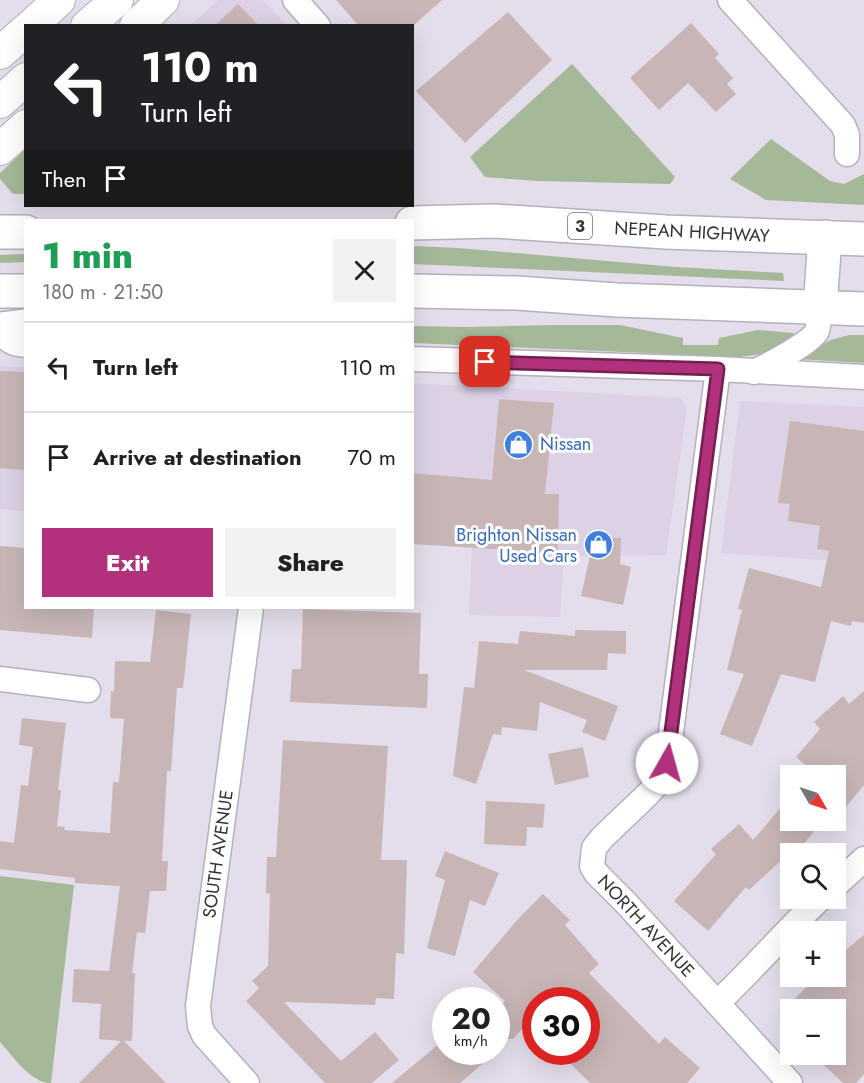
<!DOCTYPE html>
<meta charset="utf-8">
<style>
body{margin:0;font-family:Jost,sans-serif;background:#f2f2f2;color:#202124;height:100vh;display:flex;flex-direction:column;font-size:22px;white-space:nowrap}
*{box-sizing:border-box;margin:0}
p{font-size:20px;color:#757577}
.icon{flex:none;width:33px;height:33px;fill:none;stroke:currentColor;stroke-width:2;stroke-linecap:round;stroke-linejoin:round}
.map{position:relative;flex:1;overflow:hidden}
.drawer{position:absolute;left:24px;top:219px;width:390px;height:390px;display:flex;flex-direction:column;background:#fff;border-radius:0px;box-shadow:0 6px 24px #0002}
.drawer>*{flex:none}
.guide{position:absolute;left:24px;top:24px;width:390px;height:183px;border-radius:0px;box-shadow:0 6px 24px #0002;background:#202124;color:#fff;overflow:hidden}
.needle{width:39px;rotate:129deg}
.tools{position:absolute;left:780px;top:765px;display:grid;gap:12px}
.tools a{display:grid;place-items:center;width:66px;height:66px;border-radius:0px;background:#fff;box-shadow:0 6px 24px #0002;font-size:30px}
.speed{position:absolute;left:432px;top:987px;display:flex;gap:12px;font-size:30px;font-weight:700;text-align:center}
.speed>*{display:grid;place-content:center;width:78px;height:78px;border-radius:50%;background:#fff;box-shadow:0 6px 24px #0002;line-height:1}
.speed small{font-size:15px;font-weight:400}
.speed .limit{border:9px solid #d22;background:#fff;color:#111}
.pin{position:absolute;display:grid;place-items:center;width:51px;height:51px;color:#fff;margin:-26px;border-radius:12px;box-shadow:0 3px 9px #0006}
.me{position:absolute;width:66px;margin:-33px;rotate:7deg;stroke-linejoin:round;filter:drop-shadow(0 0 4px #0008)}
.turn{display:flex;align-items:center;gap:21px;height:126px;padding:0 18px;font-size:27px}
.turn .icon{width:78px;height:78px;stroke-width:2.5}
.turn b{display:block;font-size:42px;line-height:51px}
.then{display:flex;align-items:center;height:57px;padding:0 18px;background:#0003;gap:12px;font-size:22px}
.round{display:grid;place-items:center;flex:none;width:63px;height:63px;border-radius:0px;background:#f2f2f2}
.overview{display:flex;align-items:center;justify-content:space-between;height:102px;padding:0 18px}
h1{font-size:36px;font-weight:800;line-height:45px;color:#1e9e55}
.primary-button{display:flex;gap:12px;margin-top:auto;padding:12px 18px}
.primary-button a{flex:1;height:69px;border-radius:0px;background:#b1317d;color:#fff;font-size:24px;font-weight:800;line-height:69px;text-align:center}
.primary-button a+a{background:#f2f2f2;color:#202124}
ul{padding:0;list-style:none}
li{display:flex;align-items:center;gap:18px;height:90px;padding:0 18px;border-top:2px solid #e0e0e0}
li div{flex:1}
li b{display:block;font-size:22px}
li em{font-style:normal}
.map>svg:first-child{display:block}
.built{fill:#dcd1e5}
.green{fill:#a5b898}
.building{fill:#c7b6b5}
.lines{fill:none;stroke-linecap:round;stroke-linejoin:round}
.minor-casing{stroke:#b6afbd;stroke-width:27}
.major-casing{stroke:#b6afbd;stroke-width:34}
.highway-casing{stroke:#b6afbd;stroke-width:36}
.minor{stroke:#fff;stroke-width:24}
.major{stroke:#fff;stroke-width:32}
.highway{stroke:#fff;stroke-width:33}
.route-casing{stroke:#732051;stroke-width:15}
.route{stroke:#b1317d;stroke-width:10}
.labels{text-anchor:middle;stroke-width:6;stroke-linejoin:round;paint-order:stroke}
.shield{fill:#fff;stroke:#716f73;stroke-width:1.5}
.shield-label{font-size:16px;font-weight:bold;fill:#343137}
.street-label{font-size:18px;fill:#343137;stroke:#fff}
.shop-label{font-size:18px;fill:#366cbe;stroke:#fff;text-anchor:start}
</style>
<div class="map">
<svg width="864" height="1083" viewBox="0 0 864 1083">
<rect width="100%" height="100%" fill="#e4ddeb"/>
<!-- built -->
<g class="built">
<polygon points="218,0 263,0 286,25 190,26"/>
<polygon points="0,366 25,367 25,511 0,509"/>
<polygon points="412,383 681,398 687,407 666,555 564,556 560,617 469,615 472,547 413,542"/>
<polygon points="740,401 864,407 864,563 721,553"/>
</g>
<!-- green -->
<g class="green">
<polygon points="572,64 675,177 670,184 537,181 485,177 470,157"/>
<polygon points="771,139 830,181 844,184 864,174 864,205 766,200 730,179"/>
<polygon points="25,150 25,194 13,194 0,179 0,173"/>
<polygon points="413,246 458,248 676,267 783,273 784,281 413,264"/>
<polygon points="25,254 25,262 0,263 0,255"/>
<polygon points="554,325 620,325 683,338 683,345 718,345 719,338 758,330 793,333 797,337 763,354 739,357 413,343 413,326 466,327"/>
<polygon points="849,335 864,335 864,363 797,359 795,358 831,340"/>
<path d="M0 876 74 885 51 1083C30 1083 13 1056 0 1042Z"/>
</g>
<!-- building -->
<g class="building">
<polygon points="336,0 442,0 413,26 359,26"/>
<polygon points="238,4 259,26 214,26"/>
<polygon points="508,12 552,60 465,143 416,91"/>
<polygon points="691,23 719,54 715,58 733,78 727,84 736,94 716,112 688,83 659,110 630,78"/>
<polygon points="0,371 26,372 26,470 0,468"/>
<polygon points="499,399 554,403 545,494 559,494 558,553 412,544 412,473 492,480"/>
<polygon points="790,421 864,431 864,623 852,621 851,626 831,621 815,682 781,674 752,746 720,734 744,674 727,670 742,610 738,609 749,568 821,587 829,551 817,549 820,526 788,521 790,504 778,503"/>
<polygon points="594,538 621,538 620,564 631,567 623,605 581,596"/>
<polygon points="0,546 26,548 26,608 94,608 92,638 0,630"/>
<polygon points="303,609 421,613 419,674 428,674 427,708 290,702 292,669 301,669"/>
<polygon points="156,610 191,614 183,688 177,688 171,771 167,771 162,861 168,861 166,891 150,891 145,933 137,932 132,973 135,973 132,1041 124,1041 166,1083 79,1083 121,1041 99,1039 101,1004 72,1002 74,969 109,971 120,886 75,883 75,878 0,869 0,841 14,843 21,785 28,786 33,747 19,745 22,718 66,723 58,790 61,790 57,826 65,827 64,830 110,833 113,782 119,782 124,719 110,718 111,691 114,692 115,661 150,662"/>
<polygon points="575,630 626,631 626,654 608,653 607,670 524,670 618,706 605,741 582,732 587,720 540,702 537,731 502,727 501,735 493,734 476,784 453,776 464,687 474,688 479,641 518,644 520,631 575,636"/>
<polygon points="864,691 864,785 836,819 836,776 818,776 796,757 820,729 814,722 843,696 849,704"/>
<polygon points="283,740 388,746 381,860 407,860 404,954 396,953 394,999 376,998 375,1005 284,1002 341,1061 375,1032 399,1060 372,1083 325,1083 246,1001 259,988 252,981 268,966 270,894 266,893 267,857 276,857"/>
<polygon points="583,747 589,777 555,785 548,754"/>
<polygon points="790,797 790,820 824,820 795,854 790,854 790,856 788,854 749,890 746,887 708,931 674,901 716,854 711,849 739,824 753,840"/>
<polygon points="486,801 545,804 543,828 527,827 526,846 484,844"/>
<polygon points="445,851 499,873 485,906 470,900 455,956 427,948 445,880 435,876"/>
<polygon points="543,894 570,920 565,925 599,964 589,973 659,1044 665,1037 700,1068 687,1083 590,1083 559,1052 586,1052 586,1000 536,1000 536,1014 513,1039 506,1039 496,1031 496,1010 505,1001 473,972 518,919"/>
<polygon points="864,935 864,1074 856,1083 843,1083 812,1054 836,1054 836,1010 784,1010 817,976 836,976 836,958"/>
<polygon points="446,1038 446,1052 471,1052 482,1064 460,1083 392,1083"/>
</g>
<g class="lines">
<defs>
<g id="minor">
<polyline points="295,0 318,26"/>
<polyline points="730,0 843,125 847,135 847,154"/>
<path d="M1 329C6 341 13 344 26 345"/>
<polyline points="412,359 718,369 864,377"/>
<polyline points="718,369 667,763 658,783 647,795 602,838 594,848 592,866 596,873 626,903 790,1083"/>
<path d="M754 372C766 366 812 343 817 331 819 324 819 315 820 308"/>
<polyline points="0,679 88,690"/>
<polyline points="836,885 864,859"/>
<path d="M717 1003C753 970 784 932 821 898"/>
<polyline points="247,1083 204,1035 200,1026 198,1006 251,608"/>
</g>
<g id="major">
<polyline points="31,26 59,0"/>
<polyline points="87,26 117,0"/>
<polyline points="136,26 163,0"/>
<polyline points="0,53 26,30"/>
<polyline points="0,102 26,79"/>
<polyline points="0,149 26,126"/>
</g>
<g id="highway">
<polyline points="412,223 494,221 666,232 864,239"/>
<polyline points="0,232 26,232"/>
<polyline points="0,291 26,291"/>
<polyline points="412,291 516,293 617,300 864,309"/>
<polyline points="820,308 825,237"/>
<polyline points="0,329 26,326"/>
</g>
</defs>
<!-- minor casing -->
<use href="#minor" class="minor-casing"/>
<!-- major casing -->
<use href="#major" class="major-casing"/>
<!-- highway casing -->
<use href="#highway" class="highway-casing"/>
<!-- minor -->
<use href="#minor" class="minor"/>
<!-- major -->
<use href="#major" class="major"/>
<!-- highway -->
<use href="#highway" class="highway"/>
</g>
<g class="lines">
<defs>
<polyline id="route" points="485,362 718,369 667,763"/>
</defs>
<!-- route casing -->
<use href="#route" class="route-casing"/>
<!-- route -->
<use href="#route" class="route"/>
</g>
<!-- icons -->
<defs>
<symbol id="shop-disc" viewBox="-11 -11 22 22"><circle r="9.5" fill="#3f7fe0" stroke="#fff"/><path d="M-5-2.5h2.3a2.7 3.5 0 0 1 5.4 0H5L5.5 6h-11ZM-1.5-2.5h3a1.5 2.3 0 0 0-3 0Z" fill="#fff"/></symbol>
</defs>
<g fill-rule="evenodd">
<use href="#shop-disc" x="502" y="428" width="33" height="33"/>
<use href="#shop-disc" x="582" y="528" width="33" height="33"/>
</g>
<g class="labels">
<!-- shield labels -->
<rect class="shield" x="568" y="213" width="24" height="26" rx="4.5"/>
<g class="shield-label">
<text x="580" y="232">3</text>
</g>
<!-- street labels -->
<g class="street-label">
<text transform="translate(692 232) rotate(3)" y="6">NEPEAN HIGHWAY</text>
<text transform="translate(218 854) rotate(-82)" y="6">SOUTH AVENUE</text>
<text transform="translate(646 926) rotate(47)" y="6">NORTH AVENUE</text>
</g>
<!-- shop labels -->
<g class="shop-label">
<text x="540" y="450">Nissan</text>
<text x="577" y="541" text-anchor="end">Brighton Nissan<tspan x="577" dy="21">Used Cars</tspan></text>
</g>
</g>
</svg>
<div class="tools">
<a><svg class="needle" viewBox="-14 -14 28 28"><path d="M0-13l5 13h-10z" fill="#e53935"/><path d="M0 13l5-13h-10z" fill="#757577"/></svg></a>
<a><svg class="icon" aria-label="search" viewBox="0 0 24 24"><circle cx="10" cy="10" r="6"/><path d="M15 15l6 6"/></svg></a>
<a>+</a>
<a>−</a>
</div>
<div class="speed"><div>20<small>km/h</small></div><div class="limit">30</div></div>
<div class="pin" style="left:485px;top:362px;background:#d93025"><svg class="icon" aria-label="arrive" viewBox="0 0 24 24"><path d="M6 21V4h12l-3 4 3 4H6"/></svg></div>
<svg class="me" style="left:667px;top:763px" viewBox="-20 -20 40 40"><circle r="19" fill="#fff"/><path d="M0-13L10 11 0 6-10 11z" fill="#b1317d"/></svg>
<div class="guide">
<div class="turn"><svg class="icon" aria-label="left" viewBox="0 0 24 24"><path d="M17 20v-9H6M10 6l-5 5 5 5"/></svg><div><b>110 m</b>Turn left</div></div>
<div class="then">Then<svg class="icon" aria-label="arrive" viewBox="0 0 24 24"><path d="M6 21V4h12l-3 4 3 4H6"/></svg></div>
</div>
<section class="drawer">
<div class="overview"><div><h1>1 min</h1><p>180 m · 21:50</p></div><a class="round"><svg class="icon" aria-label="close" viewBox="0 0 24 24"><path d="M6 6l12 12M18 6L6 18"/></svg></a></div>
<ul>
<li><svg class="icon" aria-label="left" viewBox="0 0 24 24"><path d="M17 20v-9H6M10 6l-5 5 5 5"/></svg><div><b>Turn left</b></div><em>110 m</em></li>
<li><svg class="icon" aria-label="arrive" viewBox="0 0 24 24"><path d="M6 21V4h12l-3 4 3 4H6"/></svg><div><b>Arrive at destination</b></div><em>70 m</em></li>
</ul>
<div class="primary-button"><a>Exit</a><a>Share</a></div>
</section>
</div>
